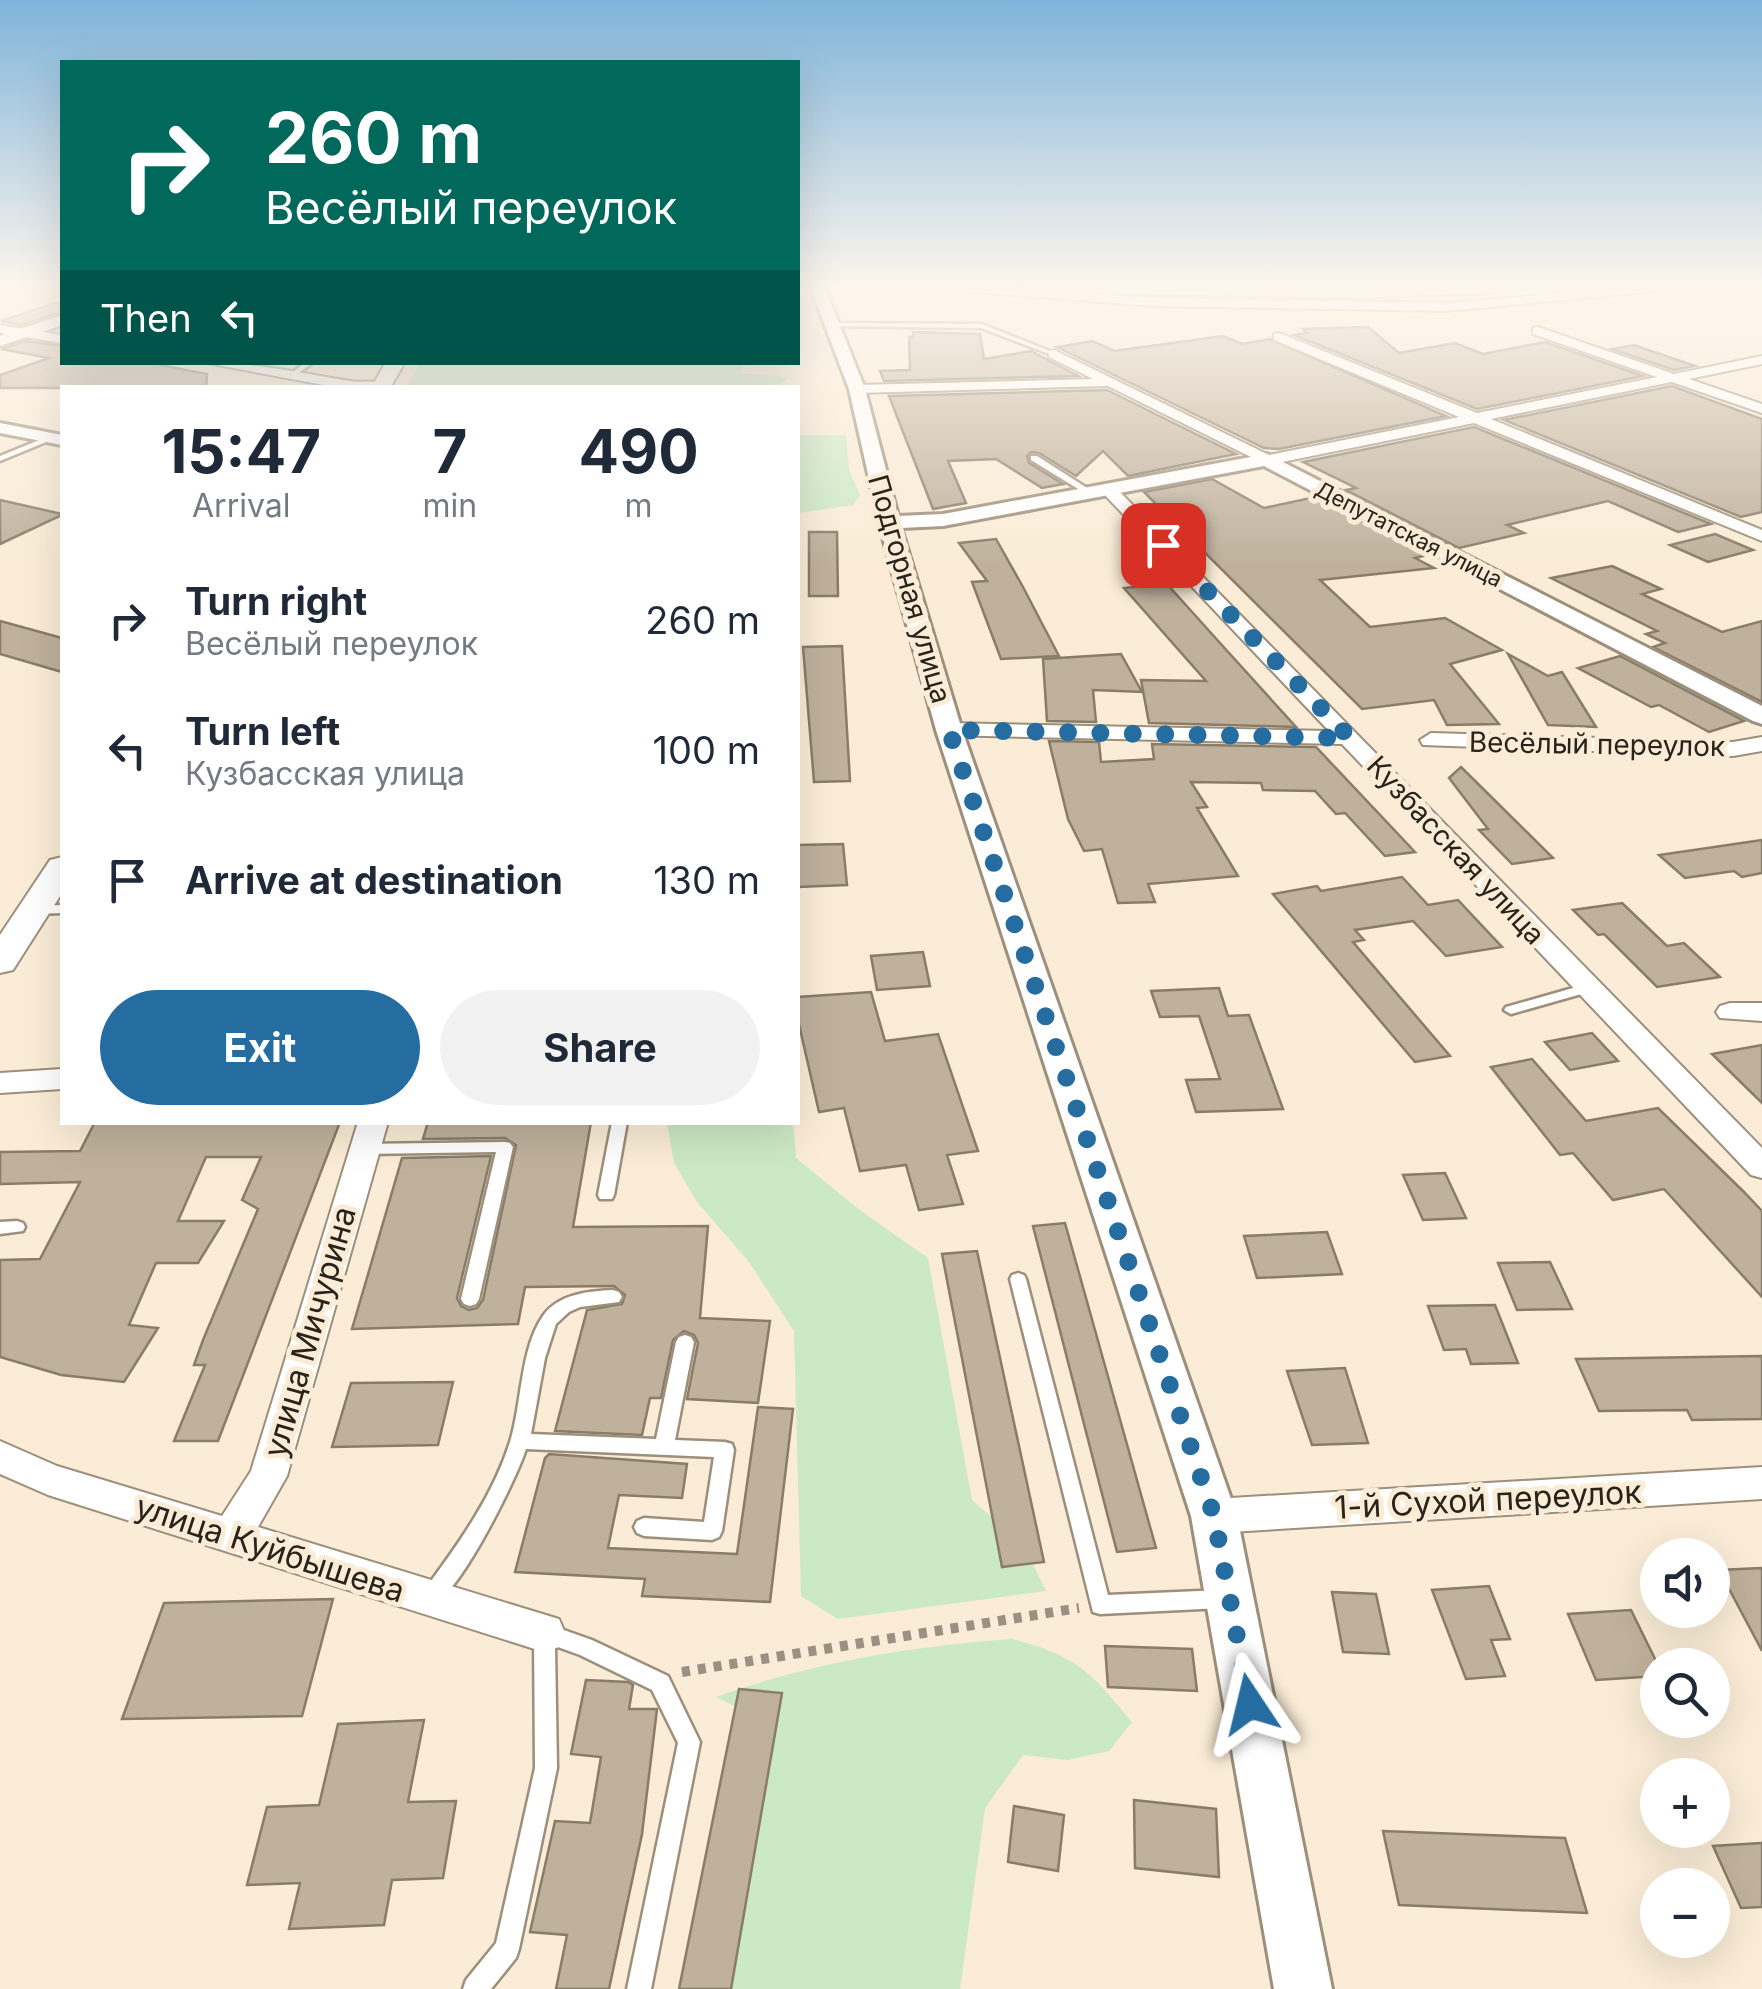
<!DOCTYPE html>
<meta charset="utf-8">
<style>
body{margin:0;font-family:Inter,sans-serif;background:#f2f2f3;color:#1f2937;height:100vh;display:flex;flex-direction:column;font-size:38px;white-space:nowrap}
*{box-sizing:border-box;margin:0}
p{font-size:32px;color:#747a83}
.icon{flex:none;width:55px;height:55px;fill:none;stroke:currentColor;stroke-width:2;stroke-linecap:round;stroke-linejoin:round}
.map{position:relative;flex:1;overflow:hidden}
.side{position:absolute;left:60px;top:385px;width:740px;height:740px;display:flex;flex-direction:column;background:#fff;border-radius:0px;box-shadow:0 10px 40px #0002}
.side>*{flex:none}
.hud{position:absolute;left:60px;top:60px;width:740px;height:305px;border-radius:0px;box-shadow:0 10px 40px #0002;background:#00695c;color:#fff;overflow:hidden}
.buttons{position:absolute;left:1640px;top:1538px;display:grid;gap:20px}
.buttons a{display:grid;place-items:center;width:90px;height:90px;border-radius:50%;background:#fff;box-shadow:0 10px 40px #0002;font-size:50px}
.pin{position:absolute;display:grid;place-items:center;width:85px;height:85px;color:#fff;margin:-42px;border-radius:20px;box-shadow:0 5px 15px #0006}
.me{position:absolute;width:110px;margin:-55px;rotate:350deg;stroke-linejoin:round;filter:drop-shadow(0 0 8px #0008)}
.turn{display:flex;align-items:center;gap:35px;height:210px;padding:0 40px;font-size:45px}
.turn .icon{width:130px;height:130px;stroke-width:2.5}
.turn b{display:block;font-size:70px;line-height:85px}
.then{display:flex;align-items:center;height:95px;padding:0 40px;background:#0003;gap:20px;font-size:38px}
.eta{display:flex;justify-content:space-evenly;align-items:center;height:170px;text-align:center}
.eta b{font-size:60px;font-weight:700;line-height:70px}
.button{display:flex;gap:20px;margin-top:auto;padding:20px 40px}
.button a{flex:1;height:115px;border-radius:60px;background:#256da1;color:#fff;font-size:40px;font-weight:700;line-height:115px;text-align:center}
.button a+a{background:#f2f2f3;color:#1f2937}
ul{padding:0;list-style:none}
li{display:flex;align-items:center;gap:30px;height:130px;padding:0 40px}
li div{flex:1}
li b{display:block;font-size:38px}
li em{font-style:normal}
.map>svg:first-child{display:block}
.green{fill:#cce9c5}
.building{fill:#bfb19c;stroke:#897d69;stroke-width:2.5}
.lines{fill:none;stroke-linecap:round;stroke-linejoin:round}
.service-casing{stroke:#9c8f7b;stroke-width:5}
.minor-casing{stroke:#9c8f7b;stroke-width:4}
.tertiary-casing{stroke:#9c8f7b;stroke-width:6}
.secondary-casing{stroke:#9c8f7b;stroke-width:4}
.primary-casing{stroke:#9c8f7b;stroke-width:6}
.path{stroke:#9b9182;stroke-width:10;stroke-dasharray:8 8;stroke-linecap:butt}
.service{fill:#fff;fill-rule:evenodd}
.minor{fill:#fff;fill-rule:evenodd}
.tertiary{fill:#fff;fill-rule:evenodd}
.secondary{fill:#fff;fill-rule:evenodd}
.primary{fill:#fff;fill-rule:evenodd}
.route{stroke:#256da1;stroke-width:18;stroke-dasharray:0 32.4}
.labels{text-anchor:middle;stroke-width:10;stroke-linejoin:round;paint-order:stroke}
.far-street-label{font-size:22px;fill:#28231b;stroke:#faecd6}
.street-label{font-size:28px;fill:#28231b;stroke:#faecd6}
.near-street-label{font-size:32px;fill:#28231b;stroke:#faecd6}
</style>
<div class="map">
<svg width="1762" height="1989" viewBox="0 0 1762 1989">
<rect width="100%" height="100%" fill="#faecd6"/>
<!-- green -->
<g class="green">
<polygon points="420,363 744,362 741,373 789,377 777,388 406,387"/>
<polygon points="798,435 846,435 849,470 860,495 853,505 798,513"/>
<polygon points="667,1123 793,1123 796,1158 861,1211 928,1258 972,1500 1023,1544 1046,1591 838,1619 801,1596 794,1331 749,1262 697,1202 674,1163"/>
<path d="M1012 1639C1077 1656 1090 1671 1132 1722L1109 1751 1067 1760 1023 1755 985 1808 960 1989H714L763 1720 716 1697C809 1663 913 1646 1012 1639Z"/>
</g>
<!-- building -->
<g class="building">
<polygon points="62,301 62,312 22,325 1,321"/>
<polygon points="1368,327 1399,353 1455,343 1483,354 1545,342 1643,376 1477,409 1294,335 1307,333 1303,329"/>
<polygon points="913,332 980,334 984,359 1031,351 1078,376 884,381 880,371 910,370 909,337 914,337"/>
<polygon points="1223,336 1242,344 1270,339 1446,416 1279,449 1264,448 1057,347 1093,341 1114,351"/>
<polygon points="26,341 62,346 62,362 144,362 207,374 206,388 0,388 0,375 49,358 1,349"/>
<polygon points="1634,345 1695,366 1674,370 1612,349"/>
<polygon points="1672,386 1762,419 1762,512 1741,517 1504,420"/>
<polygon points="1107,390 1236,454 1128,476 1103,451 1076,476 1039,453 1031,452 1027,456 1029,463 1063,484 1042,488 996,459 948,461 966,503 933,509 889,396"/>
<polygon points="1474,427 1711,524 1678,532 1608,501 1507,525 1524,533 1459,548 1346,490 1356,488 1303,462"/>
<polygon points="1212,479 1264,508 1315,497 1427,555 1415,558 1434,568 1320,580 1370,627 1445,618 1502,650 1450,664 1499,724 1447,725 1434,700 1362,709 1144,492"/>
<polygon points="0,500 62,514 62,515 0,544"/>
<polygon points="809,532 837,532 838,596 809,596"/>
<polygon points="1715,534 1753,550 1708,562 1670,545"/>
<polygon points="996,539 1023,587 1059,656 1001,659 972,582 987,581 959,543"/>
<polygon points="1612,566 1661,589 1642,594 1722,632 1762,621 1762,702 1653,647 1665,643 1646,634 1657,631 1551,578"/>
<polygon points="1167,584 1220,643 1296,727 1149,723 1141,680 1206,681 1124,588"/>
<polygon points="0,621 62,638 62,672 0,654"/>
<polygon points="842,646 850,781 814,782 803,647"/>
<polygon points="1121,654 1142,692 1093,690 1096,722 1047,721 1043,659"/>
<polygon points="1508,654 1548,676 1562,672 1596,727 1548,725"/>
<polygon points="1620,656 1744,721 1709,732 1659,705 1651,707 1578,668"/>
<polygon points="1049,741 1099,742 1101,762 1154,759 1152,744 1316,747 1415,852 1385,856 1345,813 1336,814 1315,791 1263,790 1261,783 1191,782 1207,807 1197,808 1238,876 1148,884 1155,902 1118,903 1102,849 1084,851 1068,819"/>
<polygon points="1461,767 1553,858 1512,864 1479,830 1488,829 1449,778"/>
<polygon points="1762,840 1762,873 1742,877 1734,871 1685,878 1659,855"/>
<polygon points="843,844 847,885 798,887 798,845"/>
<polygon points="1402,877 1428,905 1458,900 1502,947 1446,956 1413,921 1355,930 1364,940 1353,942 1450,1056 1415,1062 1273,894 1317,886 1321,891"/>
<polygon points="1622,903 1667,946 1684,943 1720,977 1657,987 1604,934 1598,935 1573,910"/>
<polygon points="923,952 930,986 877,990 871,956"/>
<polygon points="1219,988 1228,1016 1249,1015 1283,1109 1196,1112 1186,1080 1220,1079 1199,1016 1160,1017 1151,991"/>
<polygon points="871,992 885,1041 938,1034 978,1151 947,1155 963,1204 919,1210 906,1165 860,1171 844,1108 819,1112 798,1020 798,997"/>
<polygon points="1592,1033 1618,1061 1570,1070 1545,1042"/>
<polygon points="1762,1045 1762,1103 1712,1054"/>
<polygon points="1532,1059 1586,1121 1658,1108 1743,1191 1762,1211 1762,1297 1664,1189 1613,1200 1573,1153 1560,1155 1491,1067"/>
<polygon points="95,1122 340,1122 218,1441 174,1441 205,1365 194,1365 203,1340 258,1209 242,1200 261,1157 206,1157 178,1221 224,1221 198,1263 156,1263 129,1325 158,1328 124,1382 61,1375 0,1357 0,1260 40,1259 80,1182 0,1184 0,1152 80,1151"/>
<polygon points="428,1122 591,1122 573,1227 708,1226 700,1318 770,1321 758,1403 687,1399 698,1343 694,1335 684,1331 673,1340 661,1398 650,1398 642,1435 555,1431 587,1310 622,1304 625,1295 614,1286 525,1287 518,1324 352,1329 402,1158 491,1156 457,1298 461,1306 469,1310 477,1308 483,1300 516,1145 505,1138 423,1139"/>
<polygon points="1445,1173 1466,1218 1423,1220 1403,1175"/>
<polygon points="1065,1223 1156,1548 1117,1552 1033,1226"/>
<polygon points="1327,1232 1342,1274 1257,1278 1244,1236"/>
<polygon points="977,1251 1044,1562 1002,1567 942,1254"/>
<polygon points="1550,1262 1572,1309 1517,1310 1498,1263"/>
<polygon points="1495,1305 1518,1363 1471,1364 1466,1349 1444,1350 1428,1306"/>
<polygon points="1762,1356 1762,1419 1692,1420 1687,1410 1599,1411 1576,1359"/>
<polygon points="1345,1368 1368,1443 1312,1445 1287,1371"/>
<polygon points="453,1382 438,1445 332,1447 351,1383"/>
<polygon points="758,1407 793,1409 770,1602 642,1596 645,1579 515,1572 545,1458 549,1454 687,1464 682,1498 619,1495 608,1548 737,1554"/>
<polygon points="1762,1568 1762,1651 1719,1570"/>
<polygon points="1489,1586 1510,1639 1491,1640 1505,1676 1466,1679 1432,1590"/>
<polygon points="1332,1592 1376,1594 1389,1654 1343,1652"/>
<polygon points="333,1599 302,1716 122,1719 164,1603"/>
<polygon points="1631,1610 1658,1665 1658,1676 1596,1680 1568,1614"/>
<polygon points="1105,1646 1192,1649 1197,1691 1108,1687"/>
<polygon points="586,1680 628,1682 633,1685 629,1709 657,1709 642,1834 609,1989 556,1989 567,1935 530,1932 555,1821 590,1823 601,1757 571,1754"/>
<polygon points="739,1689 782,1693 731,1989 679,1989"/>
<polygon points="424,1720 408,1802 456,1801 443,1878 392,1880 384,1925 289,1929 300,1883 247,1885 267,1807 319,1805 338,1724"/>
<polygon points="1134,1800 1216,1809 1219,1877 1135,1868"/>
<polygon points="1014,1806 1064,1815 1058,1871 1008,1862"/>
<polygon points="1383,1831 1565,1838 1587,1913 1399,1905"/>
<polygon points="1762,1843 1762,1907 1741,1908 1713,1846"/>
</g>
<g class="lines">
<defs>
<g id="service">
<polygon points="833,323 982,324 1057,354 1052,355 981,328 831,326"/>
<polygon points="306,362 314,362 293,377 289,377 289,375"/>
<polygon points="49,436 56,438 0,461 0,456"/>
<polygon points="1031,456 1037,456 1095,493 1088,495 1031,460"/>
<polygon points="62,905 62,913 34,914 28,910 34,906"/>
<polygon points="1587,984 1594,988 1592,991 1511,1014 1504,1010 1506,1007"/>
<polygon points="612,1122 627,1122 614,1195 612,1199 600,1199 598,1195"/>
<polygon points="505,1142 510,1143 513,1147 479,1299 476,1304 470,1306 464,1304 461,1299 496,1152 364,1154 359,1153 356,1149 359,1145 364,1144"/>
<polygon points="17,1221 23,1223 25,1227 23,1231 0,1234 0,1222"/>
<polygon points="1018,1273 1024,1275 1026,1279 1108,1595 1222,1590 1229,1592 1232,1599 1229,1606 1222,1608 1100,1614 1093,1612 1010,1279 1012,1275"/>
<path d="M613 1290 619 1292 622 1297 619 1302 580 1307 569 1312 556 1324 545 1358 531 1434 656 1439 676 1342 679 1337 685 1335 691 1337 694 1342 675 1440 725 1442 732 1444 734 1450 722 1531 719 1537 712 1540 644 1536 637 1533 634 1527 637 1521 644 1518 704 1522 714 1457 526 1449C516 1480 460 1593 433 1604L426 1602 423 1595 426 1588C459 1543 493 1496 510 1442 522 1404 520 1349 543 1316 558 1294 589 1291 613 1290Z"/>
<polygon points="544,1623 592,1640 668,1676 700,1742 651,1989 627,1989 678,1743 652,1690 580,1655 555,1646 557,1768 519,1949 516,1958 491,1989 463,1989 466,1980 496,1943 535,1768 534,1633 537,1626"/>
</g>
<g id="minor">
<polygon points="896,286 966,286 1154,298 1447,303 1655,286 1711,286 1447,311 1154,306"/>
<polygon points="0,325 62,335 62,343 0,333"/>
<polygon points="1538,327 1674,374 1762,356 1762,364 1689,379 1762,404 1762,413 1672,382 1491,419 1762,530 1762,541 1474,423 1267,465 1108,386 857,393 850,389 857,385 1093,379 1049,357 1049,351 1054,350 1269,455 1459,417 1274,340 1274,334 1279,333 1477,413 1657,377 1533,334 1533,328"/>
<path d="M201 362C252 362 301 373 350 381 363 383 378 379 388 386L340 388Z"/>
<polygon points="1109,485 1115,487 1762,1148 1762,1178 1751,1175 1342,744 941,735 938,730 941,725 949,723 1329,731 1103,493 1101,490"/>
<polygon points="1431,733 1733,742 1762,737 1762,751 1733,756 1423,745 1420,740"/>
<polygon points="1730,1003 1762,1003 1762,1021 1720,1018 1716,1012 1720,1006"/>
<polygon points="62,1069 62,1089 0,1093 0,1073"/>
<polygon points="358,1122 388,1122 287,1476 258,1527 559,1619 565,1633 559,1647 544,1652 48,1495 0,1474 0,1441 57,1466 222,1516 251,1471"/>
<polygon points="1762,1467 1762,1499 1214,1533 1200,1528 1195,1516 1200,1504 1214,1499"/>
</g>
<g id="tertiary">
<polygon points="810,286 824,286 865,389 898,516 943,514 1267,454 1762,706 1762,724 1753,721 1264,466 943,526 901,528 962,730 1237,1516 1332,1989 1274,1989 1191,1516 936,730 879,523 849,389"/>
<polygon points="62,315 62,325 0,346 0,336"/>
<polygon points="0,423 62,435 62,445 0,433"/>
</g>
<g id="secondary">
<polygon points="386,362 405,362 390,388 371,388"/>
<polygon points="62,857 62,893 13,970 0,973 0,935 50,860"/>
</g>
<polygon id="primary" points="1054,286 1501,286 1492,292 1358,298 1063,292"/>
</defs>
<!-- service casing -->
<use href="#service" class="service-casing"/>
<!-- minor casing -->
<use href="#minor" class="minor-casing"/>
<!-- tertiary casing -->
<use href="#tertiary" class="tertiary-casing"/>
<!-- secondary casing -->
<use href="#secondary" class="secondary-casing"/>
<!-- primary casing -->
<use href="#primary" class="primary-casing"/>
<!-- path -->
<polyline class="path" points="682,1672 1079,1608"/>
<!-- service -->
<use href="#service" class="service"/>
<!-- minor -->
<use href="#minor" class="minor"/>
<!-- tertiary -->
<use href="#tertiary" class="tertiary"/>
<!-- secondary -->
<use href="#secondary" class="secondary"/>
<!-- primary -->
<use href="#primary" class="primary"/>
</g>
<!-- sky -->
<linearGradient id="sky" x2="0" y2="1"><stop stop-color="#7fb4da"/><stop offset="0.51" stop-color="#fdf6ed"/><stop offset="1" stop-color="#fdf6ed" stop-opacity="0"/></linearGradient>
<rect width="1762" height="565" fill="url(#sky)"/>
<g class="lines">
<!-- route -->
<polyline class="route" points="1163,545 1350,738 949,730 1214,1516 1250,1704"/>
</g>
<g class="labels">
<!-- far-street labels -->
<g class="far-street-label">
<text transform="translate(1409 534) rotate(27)" y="8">Депутатская улица</text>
</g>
<!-- street labels -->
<g class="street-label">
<text transform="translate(910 589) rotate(74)" y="10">Подгорная улица</text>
<text transform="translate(1597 744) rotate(1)" y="10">Весёлый переулок</text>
<text transform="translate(1456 850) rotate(47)" y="10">Кузбасская улица</text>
</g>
<!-- near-street labels -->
<g class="near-street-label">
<text transform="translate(310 1332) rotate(-74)" y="11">улица Мичурина</text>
<text transform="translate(1488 1500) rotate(-3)" y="11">1-й Сухой переулок</text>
<text transform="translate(270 1549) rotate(18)" y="11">улица Куйбышева</text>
</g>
</g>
</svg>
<div class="buttons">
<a><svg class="icon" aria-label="sound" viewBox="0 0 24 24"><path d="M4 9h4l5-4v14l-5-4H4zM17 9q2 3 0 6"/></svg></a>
<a><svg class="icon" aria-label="search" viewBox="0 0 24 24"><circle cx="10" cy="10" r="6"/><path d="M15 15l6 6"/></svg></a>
<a>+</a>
<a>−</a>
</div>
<div class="pin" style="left:1163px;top:545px;background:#d93025"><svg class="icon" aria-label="arrive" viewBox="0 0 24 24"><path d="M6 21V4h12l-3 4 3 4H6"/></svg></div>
<svg class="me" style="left:1250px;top:1704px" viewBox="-20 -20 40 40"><path d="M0-17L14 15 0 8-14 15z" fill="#256da1" stroke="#fff" stroke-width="4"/></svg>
<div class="hud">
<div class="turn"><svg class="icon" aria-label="right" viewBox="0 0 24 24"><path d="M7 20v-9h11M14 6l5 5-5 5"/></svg><div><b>260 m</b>Весёлый переулок</div></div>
<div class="then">Then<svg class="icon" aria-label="left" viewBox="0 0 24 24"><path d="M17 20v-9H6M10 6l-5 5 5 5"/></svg></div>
</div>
<section class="side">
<div class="eta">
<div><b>15:47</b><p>Arrival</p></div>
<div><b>7</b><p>min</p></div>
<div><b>490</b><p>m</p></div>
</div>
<ul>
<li><svg class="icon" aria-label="right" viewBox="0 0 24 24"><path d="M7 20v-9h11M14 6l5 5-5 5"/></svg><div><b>Turn right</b><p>Весёлый переулок</p></div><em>260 m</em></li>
<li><svg class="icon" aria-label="left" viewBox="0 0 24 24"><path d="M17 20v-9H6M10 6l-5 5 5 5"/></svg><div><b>Turn left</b><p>Кузбасская улица</p></div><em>100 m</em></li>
<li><svg class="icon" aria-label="arrive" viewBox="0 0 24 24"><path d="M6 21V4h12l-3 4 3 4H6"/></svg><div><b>Arrive at destination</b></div><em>130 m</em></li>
</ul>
<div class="button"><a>Exit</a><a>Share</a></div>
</section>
</div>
